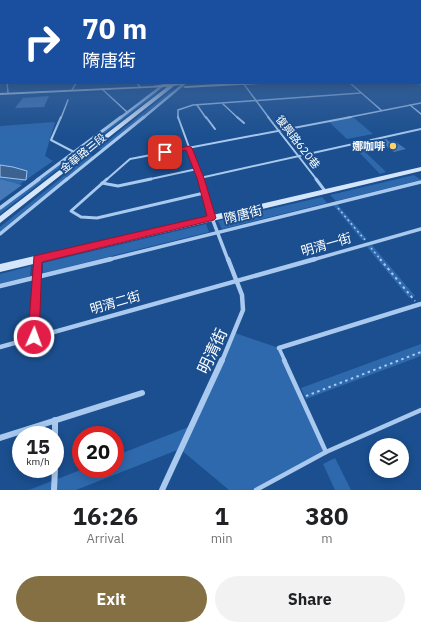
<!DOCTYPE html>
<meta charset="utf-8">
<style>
body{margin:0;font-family:"IBM Plex Sans","Noto Sans TC",sans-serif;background:#f2f2f2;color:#202124;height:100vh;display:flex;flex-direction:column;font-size:15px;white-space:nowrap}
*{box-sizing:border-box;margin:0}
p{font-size:13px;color:#757577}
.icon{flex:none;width:22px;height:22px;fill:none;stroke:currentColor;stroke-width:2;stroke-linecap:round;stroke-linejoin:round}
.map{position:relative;height:490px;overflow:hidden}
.details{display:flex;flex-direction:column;background:#fff;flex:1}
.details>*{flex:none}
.guide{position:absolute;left:0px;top:0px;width:421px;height:84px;box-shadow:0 2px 10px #0003;background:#1a4fa0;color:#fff;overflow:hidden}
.buttons{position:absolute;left:369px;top:438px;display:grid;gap:8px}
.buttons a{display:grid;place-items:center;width:40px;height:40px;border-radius:50%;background:#fff;box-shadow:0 2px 10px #0003;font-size:20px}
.speed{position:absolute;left:12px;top:426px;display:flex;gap:8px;font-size:20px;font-weight:700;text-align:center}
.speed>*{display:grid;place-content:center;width:52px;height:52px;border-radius:50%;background:#fff;box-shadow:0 2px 10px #0003;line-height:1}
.speed small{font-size:10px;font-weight:400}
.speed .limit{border:6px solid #d22;background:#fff;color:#111}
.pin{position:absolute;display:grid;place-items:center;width:34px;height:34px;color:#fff;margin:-17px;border-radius:8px;box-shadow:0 2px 6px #0006}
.me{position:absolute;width:44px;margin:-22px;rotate:2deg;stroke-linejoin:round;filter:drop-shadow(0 0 3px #0008)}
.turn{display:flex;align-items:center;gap:14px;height:84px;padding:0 16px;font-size:18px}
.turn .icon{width:52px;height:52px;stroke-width:2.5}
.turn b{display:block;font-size:28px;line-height:34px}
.eta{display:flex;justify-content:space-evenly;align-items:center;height:68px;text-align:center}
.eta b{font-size:24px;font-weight:700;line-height:28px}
.cta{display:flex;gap:8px;margin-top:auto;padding:8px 16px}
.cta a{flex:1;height:46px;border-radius:24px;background:#847042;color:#fff;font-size:16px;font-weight:700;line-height:46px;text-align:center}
.cta a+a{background:#f2f2f2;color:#202124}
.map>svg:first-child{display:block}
.green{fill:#2e69ad}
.water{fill:#3c6290;stroke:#9cc4f0}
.building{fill:#4478b7}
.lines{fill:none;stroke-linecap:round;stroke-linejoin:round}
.path-far1{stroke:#a9c9ee;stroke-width:1.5;stroke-dasharray:2 3;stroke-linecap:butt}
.path{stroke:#a9c9ee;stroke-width:2;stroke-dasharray:2.5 3.5;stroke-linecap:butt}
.lane-far4{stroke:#a9c9ee;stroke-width:1.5}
.lane-far3{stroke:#a9c9ee;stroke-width:2}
.lane-far2{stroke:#a9c9ee;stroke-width:3}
.lane-far1{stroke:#a9c9ee;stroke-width:3.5}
.lane{stroke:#a9c9ee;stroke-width:4.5}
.street-far4{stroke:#a9c9ee;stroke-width:2.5}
.street-far3{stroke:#a9c9ee;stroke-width:3}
.street-far2{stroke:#a9c9ee;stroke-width:3.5}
.street-far1{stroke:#a9c9ee;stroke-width:4.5}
.street{stroke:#a9c9ee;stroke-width:6}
.secondary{fill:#d6e6fa;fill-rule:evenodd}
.route{fill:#e11d48;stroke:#92132f}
.poi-dot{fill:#ffd166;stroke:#1b4f8f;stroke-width:1.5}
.labels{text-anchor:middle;stroke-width:4;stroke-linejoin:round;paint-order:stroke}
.far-street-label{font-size:11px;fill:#fff;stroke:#1b4f8f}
.far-poi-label{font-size:11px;font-weight:bold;fill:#fff;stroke:#1b4f8f;text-anchor:end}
.street-label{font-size:13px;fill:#fff;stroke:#1b4f8f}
.near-street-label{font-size:16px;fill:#fff;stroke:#1b4f8f}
</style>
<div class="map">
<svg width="421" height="490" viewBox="0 0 421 490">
<rect width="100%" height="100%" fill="#1b4f8f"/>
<!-- green -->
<g class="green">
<polygon points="173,91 103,149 98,149 169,92"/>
<polygon points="156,92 158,93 80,152 77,152"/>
<polygon points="353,117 373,134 347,139 328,121"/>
<polygon points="55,122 45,156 53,161 20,184 0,182 0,126"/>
<polygon points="357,144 386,172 380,174 352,145"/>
<polygon points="90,155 93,156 0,232 0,227"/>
<polygon points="70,157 72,158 0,214 0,209"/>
<polygon points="414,175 421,180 336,201 330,195"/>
<polygon points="322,197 327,203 222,229 218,221"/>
<polygon points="337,204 367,239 362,240 333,205"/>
<polygon points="206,224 209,232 43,273 43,263"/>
<polygon points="372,245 415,296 409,298 367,247"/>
<polygon points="31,266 30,276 0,284 0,274"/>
<polygon points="235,333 279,348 326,452 256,490 229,490 180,449 76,490 29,490 83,469 115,469 115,456 191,426"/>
<polygon points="421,344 421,356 306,399 301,388"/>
<polygon points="335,458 351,490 335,490 323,464"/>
</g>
<!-- water -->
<polygon class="water" points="0,165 13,167 27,171 26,180 0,177"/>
<!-- building -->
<g class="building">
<polygon points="49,96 44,107 15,108 23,98"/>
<polygon points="386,139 390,142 394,141 406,149 394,152 379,141"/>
<polygon points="0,179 22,185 0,201"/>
</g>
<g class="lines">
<!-- path-far1 -->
<g class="path-far1">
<polyline points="338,208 365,240"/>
<polyline points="371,248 381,260"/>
</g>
<!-- path -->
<g class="path">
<polyline points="380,259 415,301"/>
<polyline points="306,396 421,352"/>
</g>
<!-- lane-far4 -->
<g class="lane-far4">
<polyline points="7,83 8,93"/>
<polyline points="137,83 140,87"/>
<polyline points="243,83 269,118"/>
<polyline points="350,83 381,110"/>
<polyline points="102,89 127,112"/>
<polyline points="72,90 76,83"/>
<polyline points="223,104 238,118"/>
<polyline points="197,105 206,118"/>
<polyline points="410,105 421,114"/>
<polyline points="61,118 68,100"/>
<polyline points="178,118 178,110 193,105 361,93"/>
<polyline points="345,118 421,103"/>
</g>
<!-- lane-far3 -->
<g class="lane-far3">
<polyline points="61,117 51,140 74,152"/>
<polyline points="178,117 201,180"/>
<polyline points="206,117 215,129"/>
<polyline points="237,117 244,123"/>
<polyline points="268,117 317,180"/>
<polyline points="200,178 421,129"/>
<polyline points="106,180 130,159 351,117"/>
<polyline points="146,180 197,169"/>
</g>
<!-- lane-far2 -->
<g class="lane-far2">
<polyline points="107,179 71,211 81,217 97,218 204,193"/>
<polyline points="200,179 212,218"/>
<polyline points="316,179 325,191"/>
<polyline points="102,183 118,186 151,179"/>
</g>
<!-- lane-far1 -->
<g class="lane-far1">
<polyline points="33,337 37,261"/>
<polyline points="279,348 285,361"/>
</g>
<!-- lane -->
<g class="lane">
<polyline points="284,360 326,452"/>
<polyline points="256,490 326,452 421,410"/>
</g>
<!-- street-far4 -->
<g class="street-far4">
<polyline points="120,118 166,83"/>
<polyline points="143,118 185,83"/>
</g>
<!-- street-far3 -->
<g class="street-far3">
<polyline points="37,180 121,117"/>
<polyline points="66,180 144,117"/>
</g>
<!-- street-far2 -->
<g class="street-far2">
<polyline points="0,208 39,179"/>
<polyline points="212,218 228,260"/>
<polyline points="0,234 67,179"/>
<polyline points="107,260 421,182"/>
<polyline points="312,260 421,229"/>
</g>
<!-- street-far1 -->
<g class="street-far1">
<polyline points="0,286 111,259"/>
<polyline points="0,347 315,259"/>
<polyline points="279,348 421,304"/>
<polyline points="222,361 243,310 242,295 228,259"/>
</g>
<!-- street -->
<g class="street">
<polyline points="55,420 55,435"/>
<polyline points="0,438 142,393"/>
<polyline points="54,490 55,469"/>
<polyline points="162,490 222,360"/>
</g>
<!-- secondary -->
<g class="secondary">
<rect x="0" y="73" width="1" height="2"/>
<rect x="420" y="73" width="1" height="2"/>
<polygon points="420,82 421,82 421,85 418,83 420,83"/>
<polygon points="172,83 193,83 174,86 0,223 0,216 167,87 0,95 0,93 152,86"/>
<polygon points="235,83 262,83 260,84 185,88 183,87 185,86"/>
<polygon points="421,167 421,171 0,272 0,264"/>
</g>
</g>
<!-- sky -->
<linearGradient id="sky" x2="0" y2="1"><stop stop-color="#0f2b4f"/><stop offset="0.5" stop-color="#39639b"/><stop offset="1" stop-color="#39639b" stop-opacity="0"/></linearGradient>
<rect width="421" height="137" fill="url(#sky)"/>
<!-- route -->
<polygon class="route" points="189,146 192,148 204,178 216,218 214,220 42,262 39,337 38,341 34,343 29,341 28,337 34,256 207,216 197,178 186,150 165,154 162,152"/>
<!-- markers -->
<circle class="poi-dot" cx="393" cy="146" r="4"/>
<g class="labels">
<!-- far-street labels -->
<g class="far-street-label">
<text transform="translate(298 142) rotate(52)" y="4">復興路620巷</text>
<text transform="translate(83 153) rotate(-39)" y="4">金華路二段</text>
</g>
<!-- far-poi labels -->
<g class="far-poi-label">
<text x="385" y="150">娜咖啡</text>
</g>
<!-- street labels -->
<g class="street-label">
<text transform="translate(243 214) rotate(-14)" y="5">隋唐街</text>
<text transform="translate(326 244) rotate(-16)" y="5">明清一街</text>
<text transform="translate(115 302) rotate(-16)" y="5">明清二街</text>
</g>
<!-- near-street labels -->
<g class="near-street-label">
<text transform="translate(212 351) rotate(-65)" y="6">明清街</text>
</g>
</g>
</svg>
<div class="buttons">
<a><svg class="icon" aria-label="layers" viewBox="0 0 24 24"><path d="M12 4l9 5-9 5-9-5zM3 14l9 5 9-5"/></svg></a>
</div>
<div class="speed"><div>15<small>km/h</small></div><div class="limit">20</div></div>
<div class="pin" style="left:165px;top:152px;background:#d93025"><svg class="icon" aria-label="arrive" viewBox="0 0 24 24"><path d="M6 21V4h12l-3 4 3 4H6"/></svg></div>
<svg class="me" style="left:34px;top:337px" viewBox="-20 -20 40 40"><circle r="17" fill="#e11d48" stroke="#fff" stroke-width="3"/><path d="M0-11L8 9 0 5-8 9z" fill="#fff"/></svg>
<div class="guide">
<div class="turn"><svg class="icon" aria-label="right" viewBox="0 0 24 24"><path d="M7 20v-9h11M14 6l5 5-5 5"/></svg><div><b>70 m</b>隋唐街</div></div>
</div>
</div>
<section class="details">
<div class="eta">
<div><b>16:26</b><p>Arrival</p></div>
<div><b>1</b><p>min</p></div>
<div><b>380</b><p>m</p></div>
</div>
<div class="cta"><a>Exit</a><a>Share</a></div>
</section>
